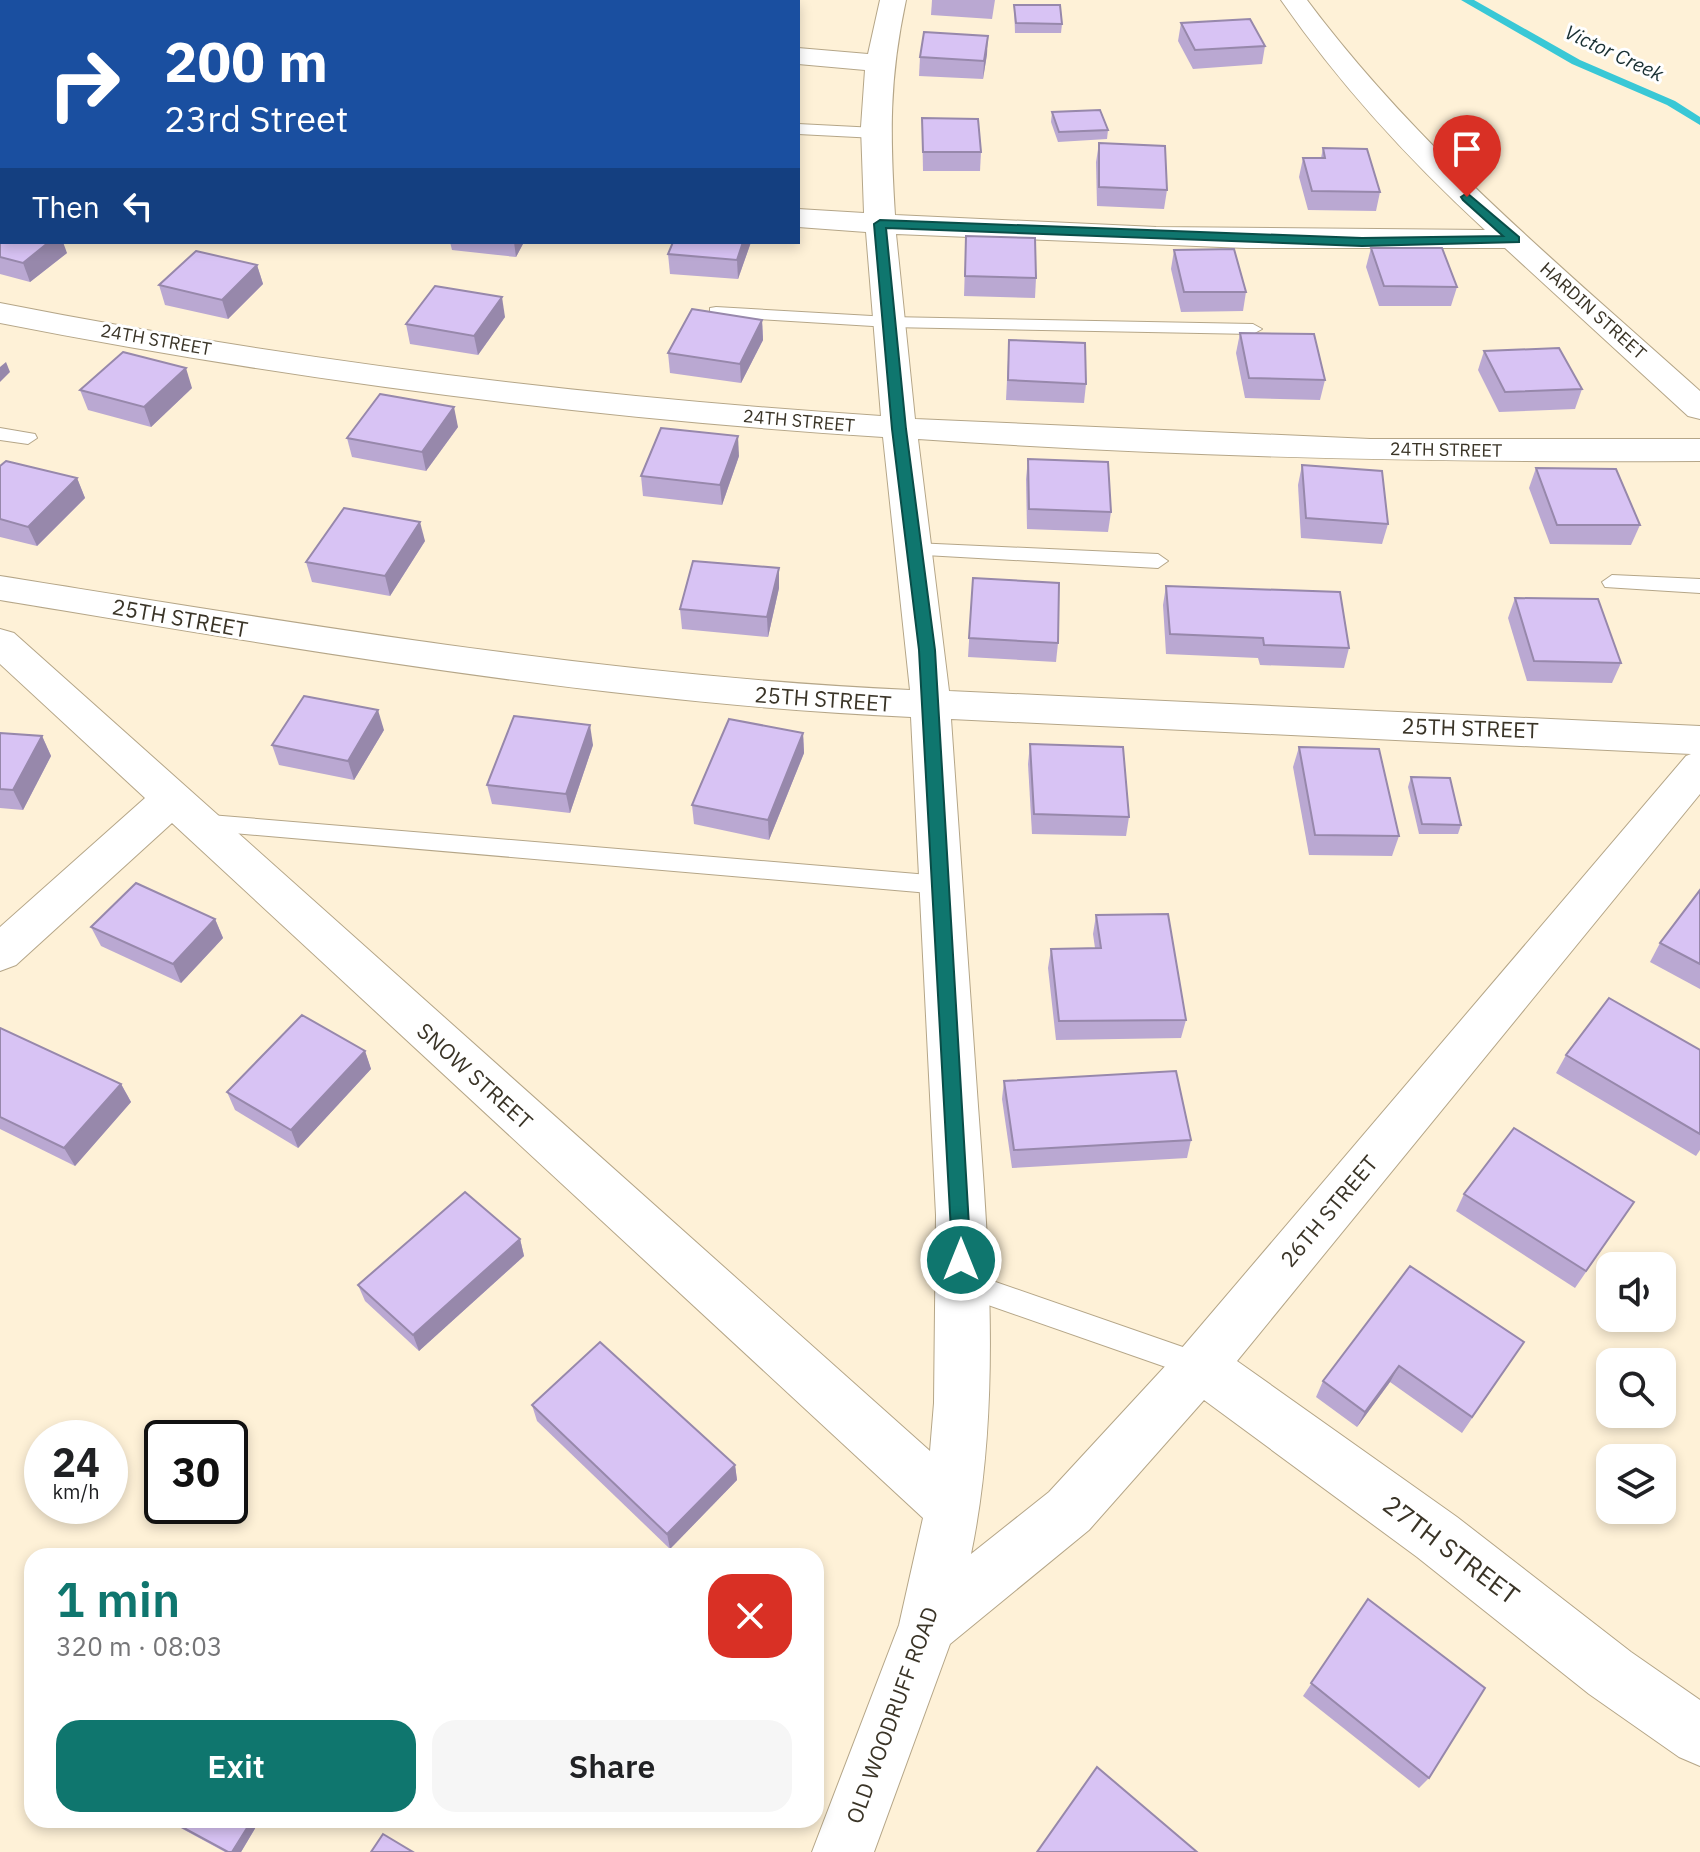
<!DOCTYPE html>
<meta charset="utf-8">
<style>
body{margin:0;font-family:"IBM Plex Sans",sans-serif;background:#f6f6f6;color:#202124;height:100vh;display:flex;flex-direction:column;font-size:30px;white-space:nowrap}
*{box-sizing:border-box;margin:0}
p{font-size:26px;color:#757577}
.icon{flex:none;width:44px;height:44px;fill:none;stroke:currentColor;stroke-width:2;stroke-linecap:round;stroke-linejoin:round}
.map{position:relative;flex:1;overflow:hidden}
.side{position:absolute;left:24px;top:1548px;width:800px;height:280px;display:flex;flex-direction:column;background:#fff;border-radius:24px;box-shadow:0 4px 12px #0003}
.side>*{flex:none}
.guide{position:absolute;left:0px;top:0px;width:800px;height:244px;box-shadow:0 4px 12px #0003;background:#1a4fa0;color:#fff;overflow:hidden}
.fabs{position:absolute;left:1596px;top:1252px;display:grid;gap:16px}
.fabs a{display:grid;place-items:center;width:80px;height:80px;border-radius:16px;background:#fff;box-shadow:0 4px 12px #0003;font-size:40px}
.speed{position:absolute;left:24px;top:1420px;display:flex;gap:16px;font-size:40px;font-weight:700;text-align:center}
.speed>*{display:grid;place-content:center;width:104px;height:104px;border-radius:50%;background:#fff;box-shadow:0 4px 12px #0003;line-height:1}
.speed small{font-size:20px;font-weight:400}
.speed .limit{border:4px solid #111;border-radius:12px;background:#fff;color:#111}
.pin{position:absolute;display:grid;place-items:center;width:68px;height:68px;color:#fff;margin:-82px -34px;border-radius:50% 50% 50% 0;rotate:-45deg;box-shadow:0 0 8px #0007}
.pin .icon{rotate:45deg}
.me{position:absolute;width:88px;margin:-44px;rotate:0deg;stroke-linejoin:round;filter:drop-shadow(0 0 6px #0008)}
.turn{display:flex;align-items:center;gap:28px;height:168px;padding:0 32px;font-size:36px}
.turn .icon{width:104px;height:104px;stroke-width:2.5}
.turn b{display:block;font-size:56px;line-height:68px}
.then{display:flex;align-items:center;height:76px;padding:0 32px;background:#0003;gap:16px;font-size:30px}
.round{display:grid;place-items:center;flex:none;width:84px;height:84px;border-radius:24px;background:#f6f6f6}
.headline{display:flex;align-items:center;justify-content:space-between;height:136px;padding:0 32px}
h1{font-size:48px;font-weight:600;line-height:60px;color:#0f766e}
.cta{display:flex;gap:16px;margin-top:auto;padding:16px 32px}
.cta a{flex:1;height:92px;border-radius:24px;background:#0f766e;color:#fff;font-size:32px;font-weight:600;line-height:92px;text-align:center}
.cta a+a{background:#f6f6f6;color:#202124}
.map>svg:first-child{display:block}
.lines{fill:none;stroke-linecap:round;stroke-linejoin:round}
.stream{fill:#39c8d6;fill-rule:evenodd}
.lane-casing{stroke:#b5a688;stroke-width:2}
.street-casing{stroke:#b5a688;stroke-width:2}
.lane{fill:#fff;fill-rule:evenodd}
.street{fill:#fff;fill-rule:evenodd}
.wall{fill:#baa8d2}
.shaded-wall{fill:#9788ab}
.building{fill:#d8c3f4;stroke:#9788ab;stroke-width:2}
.route{fill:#0f766e;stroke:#0a4d48;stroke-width:2}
.labels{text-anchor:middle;stroke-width:6;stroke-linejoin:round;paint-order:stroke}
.far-street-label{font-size:18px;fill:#3a3427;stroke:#fff}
.far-water-label{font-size:20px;font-style:italic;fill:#193033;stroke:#fff}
.street-label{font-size:22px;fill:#3a3427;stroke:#fff}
.near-street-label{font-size:26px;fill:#3a3427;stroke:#fff}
</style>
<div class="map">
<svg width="1700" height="1852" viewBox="0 0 1700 1852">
<rect width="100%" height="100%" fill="#fef1d7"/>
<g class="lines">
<!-- stream -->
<polygon class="stream" points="1461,0 1474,0 1580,60 1675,101 1700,117 1700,125 1667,105 1572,64"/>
<defs>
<g id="lane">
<polygon points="798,124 876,128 884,133 876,138 798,134"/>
<polygon points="716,307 889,317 1253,324 1262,329 1253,334 889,327 710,316 710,308"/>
<polygon points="0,428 35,434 37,438 28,444 0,440"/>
<polygon points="914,543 1158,554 1168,561 1158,568 907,554 904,549 907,544"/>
<polygon points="1612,575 1700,579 1700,593 1605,587 1602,582"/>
<polygon points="198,814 941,876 949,879 953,885 949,891 941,894 198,830 190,828 187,822 190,816"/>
<polygon points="961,1270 1200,1353 1210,1357 1214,1366 1210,1375 1200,1379 951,1292 947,1283 951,1274"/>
</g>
<g id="street">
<polygon points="193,0 221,0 192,2"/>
<polygon points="337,0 374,0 375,2 338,2"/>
<path d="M880 0H906C889 80 890 134 895 215L1156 227 1485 230C1409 160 1340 85 1281 0H1307C1419 150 1562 267 1700 391V419L1688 416 1505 248H1246L896 234 915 419 1370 439H1700V461C1439 463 1178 457 918 439L949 691 1700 726V794L1237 1361 1457 1517 1631 1652 1700 1700V1766L1679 1757 1589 1694 1417 1557 1204 1400 1089 1530 950 1644 874 1852H812L899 1625 923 1518 172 823 16 965 0 971V927L145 798 0 664V629L14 633 930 1451 934 1403 936 1215 911 717C605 703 302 650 0 600V576C301 624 604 676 910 690L883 437C588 418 290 380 0 323V303C289 360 587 397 881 416L866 232 798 227V209L864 213 861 127 865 70 798 64V48L868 54ZM951 719 1691 754 1686 756 1181 1349 1049 1492 971 1554C1001 1409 989 1253 978 1106 969 977 960 848 951 719Z"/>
<polygon points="2,135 2,153 0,154 0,136"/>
</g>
</defs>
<!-- lane casing -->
<use href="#lane" class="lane-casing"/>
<!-- street casing -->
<use href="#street" class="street-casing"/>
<!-- lane -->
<use href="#lane" class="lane"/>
<!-- street -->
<use href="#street" class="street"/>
</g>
<!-- wall -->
<g class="wall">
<polygon points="520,0 582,0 580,2 520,2"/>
<polygon points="932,0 995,0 992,19 931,15"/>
<polygon points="1014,5 1062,24 1061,33 1015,33"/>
<polygon points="1181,23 1265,46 1262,64 1193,69 1178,41"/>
<polygon points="987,54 983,79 919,76 920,57"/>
<polygon points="1052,112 1108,130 1107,139 1058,142 1051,122"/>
<polygon points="922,118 981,152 980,171 923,171"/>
<polygon points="1099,143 1167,190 1164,209 1097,206 1096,162"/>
<polygon points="1323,148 1380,192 1376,211 1308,210 1299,177 1303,158 1321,158"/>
<polygon points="0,219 67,253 30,282 0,274"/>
<polygon points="966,236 1036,278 1035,298 964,296"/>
<polygon points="450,242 524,242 516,257 452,250"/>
<polygon points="751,242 738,279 670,274 668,254"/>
<polygon points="1371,248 1457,287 1451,306 1379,306 1366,267"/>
<polygon points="1174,250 1246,292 1243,311 1181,312 1171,269"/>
<polygon points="257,265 263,284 228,319 165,305 159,285"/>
<polygon points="505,317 478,355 410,344 406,324"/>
<polygon points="762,320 763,340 741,383 670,373 668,353"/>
<polygon points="1240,333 1325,380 1320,400 1245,398 1236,353"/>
<polygon points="1009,340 1086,384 1084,403 1006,400"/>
<polygon points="1484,351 1582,389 1575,409 1499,412 1478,370"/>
<polygon points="192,388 151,427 88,410 80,390"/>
<polygon points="458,427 426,471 352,457 347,438"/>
<polygon points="739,456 722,505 643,496 641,476"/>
<polygon points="1028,459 1111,512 1108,532 1027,529 1026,479"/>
<polygon points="1302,465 1388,524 1382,544 1301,538 1298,485"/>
<polygon points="0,466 77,478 85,498 37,546 0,537"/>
<polygon points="1536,468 1640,525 1631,545 1550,544 1529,488"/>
<polygon points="425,541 390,596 312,582 306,562"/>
<polygon points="779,568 779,588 768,637 682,629 680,609"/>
<polygon points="973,578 1058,643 1056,662 968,657"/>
<polygon points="1166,586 1349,648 1344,668 1260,665 1258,658 1166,654 1163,605"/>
<polygon points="1515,598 1621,663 1612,683 1527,681 1508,618"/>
<polygon points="384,730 354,780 279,765 272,745"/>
<polygon points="0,733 42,736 51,756 23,810 0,808"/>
<polygon points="803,733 804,753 769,840 694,824 692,805"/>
<polygon points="1030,744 1129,817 1126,836 1032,834 1028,764"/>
<polygon points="593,745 570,813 492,804 487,785"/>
<polygon points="1299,747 1399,836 1392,856 1309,855 1293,767"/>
<polygon points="1411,777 1461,825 1458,834 1419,834 1408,787"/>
<polygon points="1700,890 1700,989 1650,962 1660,943"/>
<polygon points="1096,915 1186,1020 1181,1038 1056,1040 1048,968 1051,949 1095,948 1093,934"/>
<polygon points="215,919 223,938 181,983 101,946 91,927"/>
<polygon points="0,1028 121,1084 131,1102 75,1166 0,1129"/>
<polygon points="1700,1050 1700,1150 1696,1156 1556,1073 1566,1055"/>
<polygon points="365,1051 371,1069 298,1148 235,1110 227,1092"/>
<polygon points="1004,1081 1191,1140 1187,1158 1012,1168 1002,1099"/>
<polygon points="1464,1194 1634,1202 1575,1288 1456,1211"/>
<polygon points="520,1239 524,1256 419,1351 365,1301 358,1285"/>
<polygon points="1410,1266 1513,1358 1462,1433 1390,1382 1357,1427 1316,1397 1323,1381"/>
<polygon points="532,1405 735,1465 737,1480 670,1549 537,1421"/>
<polygon points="1368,1599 1429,1778 1419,1788 1303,1696"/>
<polygon points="166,1820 260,1820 241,1852 225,1852"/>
</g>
<!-- shaded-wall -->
<g class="shaded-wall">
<polygon points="117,0 126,0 127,2 113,2"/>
<polygon points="988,36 987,54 983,79 984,61"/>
<polygon points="49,242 63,242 67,253 30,282 23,263"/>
<polygon points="514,242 524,242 516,257"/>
<polygon points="743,242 751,242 738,279 737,260"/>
<polygon points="257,265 263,284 228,319 222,300"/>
<polygon points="502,297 505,317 478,355 474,336"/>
<polygon points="762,320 763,340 741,383 740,364"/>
<polygon points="6,362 10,372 0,382 0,367"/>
<polygon points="186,368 192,388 151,427 144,407"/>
<polygon points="454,407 458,427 426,471 422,452"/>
<polygon points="738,436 739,456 722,505 720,485"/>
<polygon points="77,478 85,498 37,546 28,527"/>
<polygon points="420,522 425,541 390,596 385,576"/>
<polygon points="779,568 779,588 768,637 767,617"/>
<polygon points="378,710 384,730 354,780 348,761"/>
<polygon points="590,725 593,745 570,813 566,794"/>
<polygon points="803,733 804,753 769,840 768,820"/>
<polygon points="42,736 51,756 23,810 13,790"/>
<polygon points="215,919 223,938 181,983 173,964"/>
<polygon points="365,1051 371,1069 298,1148 291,1130"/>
<polygon points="121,1084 131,1102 75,1166 64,1148"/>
<polygon points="520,1239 524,1256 419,1351 413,1335"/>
<polygon points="1399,1366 1390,1382 1357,1427 1365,1412"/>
<polygon points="735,1465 737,1480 670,1549 667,1534"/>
<polygon points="252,1820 260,1820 241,1852 232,1852"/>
</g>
<!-- building -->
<g class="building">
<polygon points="723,0 779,0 778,2 721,2"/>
<polygon points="1014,5 1060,5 1062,24 1016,23"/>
<polygon points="1250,19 1265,46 1195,50 1181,23"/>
<polygon points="924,32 988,36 984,61 920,57"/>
<polygon points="1100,110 1108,130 1059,132 1052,112"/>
<polygon points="922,118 978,119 981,152 923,152"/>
<polygon points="1099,143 1165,146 1167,190 1099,187"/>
<polygon points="1323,148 1367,149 1380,192 1312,191 1303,158 1325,158"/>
<polygon points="0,219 2,219 2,242 49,242 23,263 0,257"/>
<polygon points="966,236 1035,238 1036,278 965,276"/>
<polygon points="673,242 743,242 737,260 668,254"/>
<polygon points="1371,248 1442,248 1457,287 1384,286"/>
<polygon points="1234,249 1246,292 1184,292 1174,250"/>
<polygon points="196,251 257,265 222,300 159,285"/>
<polygon points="435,286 502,297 474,336 406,324"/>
<polygon points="692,309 762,320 740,364 668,353"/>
<polygon points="1240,333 1314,334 1325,380 1249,378"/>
<polygon points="1009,340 1085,343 1086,384 1008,380"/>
<polygon points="1559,348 1582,389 1505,392 1484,351"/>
<polygon points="123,352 186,368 144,407 80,390"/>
<polygon points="380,394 454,407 422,452 347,438"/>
<polygon points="661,428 738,436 720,485 641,476"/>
<polygon points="1028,459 1108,462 1111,512 1029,509"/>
<polygon points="6,461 77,478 28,527 0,519 0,466"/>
<polygon points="1302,465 1382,471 1388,524 1306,518"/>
<polygon points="1536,468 1616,469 1640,525 1557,525"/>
<polygon points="344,508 420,522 385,576 306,562"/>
<polygon points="693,561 779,568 767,617 680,609"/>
<polygon points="973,578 1059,583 1058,643 969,638"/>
<polygon points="1166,586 1340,592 1349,648 1264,645 1263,638 1170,634"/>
<polygon points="1515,598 1598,599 1621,663 1534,661"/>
<polygon points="304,696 378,710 348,761 272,745"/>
<polygon points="514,716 590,725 566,794 487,785"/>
<polygon points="729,719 803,733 768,820 692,805"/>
<polygon points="0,733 42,736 13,790 0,789"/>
<polygon points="1030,744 1123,747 1129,817 1034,814"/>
<polygon points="1299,747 1379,749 1399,836 1315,835"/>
<polygon points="1411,777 1450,778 1461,825 1422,824"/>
<polygon points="136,883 215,919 173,964 91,927"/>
<polygon points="1700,890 1700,964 1660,943"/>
<polygon points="1168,914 1186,1020 1059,1021 1051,949 1101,948 1096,915"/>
<polygon points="1609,998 1700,1050 1700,1134 1566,1055"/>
<polygon points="302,1015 365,1051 291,1130 227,1092"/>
<polygon points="0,1028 121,1084 64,1148 0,1117"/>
<polygon points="1176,1071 1191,1140 1014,1150 1004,1081"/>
<polygon points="1514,1128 1634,1202 1586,1271 1464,1194"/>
<polygon points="465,1192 520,1239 413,1335 358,1285"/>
<polygon points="1410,1266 1524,1342 1472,1417 1399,1366 1365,1412 1323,1381"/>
<polygon points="600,1342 735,1465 667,1534 532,1405"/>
<polygon points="1368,1599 1485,1688 1429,1778 1311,1683"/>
<polygon points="1097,1767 1197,1852 1037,1852"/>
<polygon points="169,1820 252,1820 232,1852 228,1852"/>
<polygon points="383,1834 413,1852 371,1852"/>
</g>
<!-- route -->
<polygon class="route" points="1467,193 1519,237 1519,242 1362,246 886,228 906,429 935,650 971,1260 968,1267 953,1267 919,650 892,429 874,224 880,220 1362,238 1503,236 1463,200 1461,197"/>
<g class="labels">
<!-- far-street labels -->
<g class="far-street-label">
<text transform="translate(1593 311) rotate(42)" y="6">HARDIN STREET</text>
<text transform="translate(156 340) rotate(10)" y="6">24TH STREET</text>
<text transform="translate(799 421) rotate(5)" y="6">24TH STREET</text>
<text transform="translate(1446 450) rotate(1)" y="6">24TH STREET</text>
</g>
<!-- far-water labels -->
<g class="far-water-label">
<text transform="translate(1614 53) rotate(25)" y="7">Victor Creek</text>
</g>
<!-- street labels -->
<g class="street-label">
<text transform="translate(180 618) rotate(10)" y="8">25TH STREET</text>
<text transform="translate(823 699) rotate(4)" y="8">25TH STREET</text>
<text transform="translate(1470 728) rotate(2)" y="8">25TH STREET</text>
<text transform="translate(475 1076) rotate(42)" y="8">SNOW STREET</text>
<text transform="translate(1329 1211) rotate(-50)" y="8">26TH STREET</text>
<text transform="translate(892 1715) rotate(-70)" y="8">OLD WOODRUFF ROAD</text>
</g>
<!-- near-street labels -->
<g class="near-street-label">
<text transform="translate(1451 1550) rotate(37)" y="9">27TH STREET</text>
</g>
</g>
</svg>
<div class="fabs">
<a><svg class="icon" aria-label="sound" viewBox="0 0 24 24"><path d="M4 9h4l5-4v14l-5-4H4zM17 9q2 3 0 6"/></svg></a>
<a><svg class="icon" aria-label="search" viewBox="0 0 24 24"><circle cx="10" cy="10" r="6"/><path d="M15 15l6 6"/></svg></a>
<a><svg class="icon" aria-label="layers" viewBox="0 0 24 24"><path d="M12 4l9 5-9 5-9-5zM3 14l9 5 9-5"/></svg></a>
</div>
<div class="speed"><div>24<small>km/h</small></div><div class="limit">30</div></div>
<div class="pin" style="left:1467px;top:197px;background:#d93025"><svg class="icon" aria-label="arrive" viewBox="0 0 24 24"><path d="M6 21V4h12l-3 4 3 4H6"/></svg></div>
<svg class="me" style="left:961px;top:1260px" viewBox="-20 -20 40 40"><circle r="17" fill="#0f766e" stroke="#fff" stroke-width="3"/><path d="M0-11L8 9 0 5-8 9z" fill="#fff"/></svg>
<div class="guide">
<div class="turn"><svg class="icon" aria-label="right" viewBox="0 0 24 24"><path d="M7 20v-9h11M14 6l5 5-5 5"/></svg><div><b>200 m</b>23rd Street</div></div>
<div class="then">Then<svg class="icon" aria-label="left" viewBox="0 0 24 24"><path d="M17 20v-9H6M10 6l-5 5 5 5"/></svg></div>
</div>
<section class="side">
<div class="headline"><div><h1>1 min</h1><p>320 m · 08:03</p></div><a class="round" style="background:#d93025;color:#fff"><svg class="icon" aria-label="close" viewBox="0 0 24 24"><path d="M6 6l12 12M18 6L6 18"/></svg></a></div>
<div class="cta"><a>Exit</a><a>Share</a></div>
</section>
</div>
